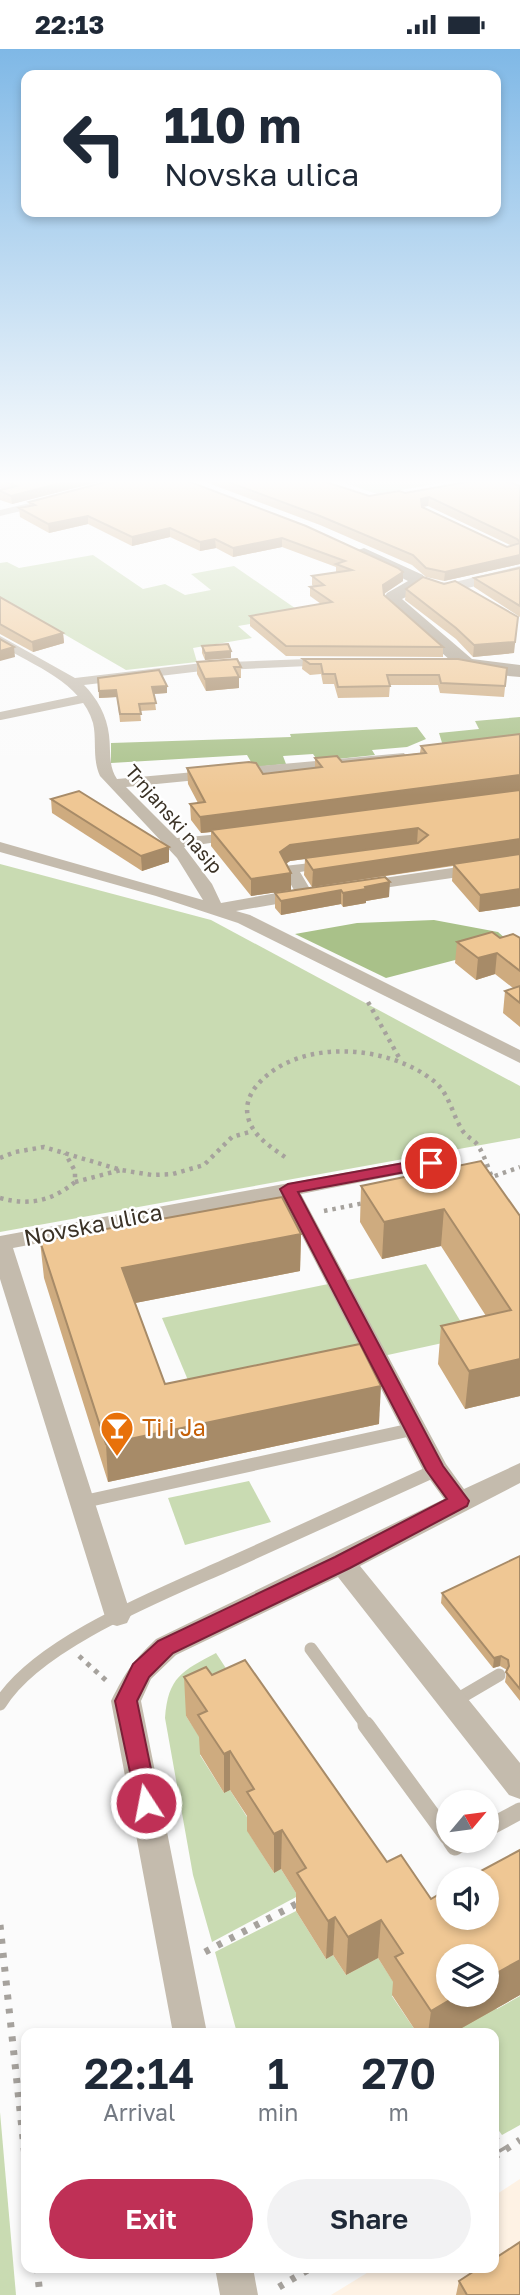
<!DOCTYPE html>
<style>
body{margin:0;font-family:"Golos Text",sans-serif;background:#f2f2f3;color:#1f2937;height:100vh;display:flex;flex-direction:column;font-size:26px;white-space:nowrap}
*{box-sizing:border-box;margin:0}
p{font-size:23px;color:#747a83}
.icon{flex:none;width:38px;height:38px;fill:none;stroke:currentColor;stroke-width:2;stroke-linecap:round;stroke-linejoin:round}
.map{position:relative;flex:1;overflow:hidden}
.drawer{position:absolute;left:21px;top:1979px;width:478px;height:245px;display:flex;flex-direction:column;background:#fff;border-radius:14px;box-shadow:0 4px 10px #0003}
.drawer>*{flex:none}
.top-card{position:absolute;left:21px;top:21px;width:480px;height:147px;border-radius:14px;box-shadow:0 4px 10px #0003;background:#fff;color:#1f2937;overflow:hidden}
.needle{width:46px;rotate:61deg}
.fabs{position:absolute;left:436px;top:1741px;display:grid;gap:14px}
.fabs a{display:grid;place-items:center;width:63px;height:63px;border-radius:50%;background:#fff;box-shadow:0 4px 10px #0003;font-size:35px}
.pin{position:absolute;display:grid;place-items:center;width:60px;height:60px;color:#fff;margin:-30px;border:4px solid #fff;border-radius:50%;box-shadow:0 2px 7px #0007}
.me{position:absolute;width:77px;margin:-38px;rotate:349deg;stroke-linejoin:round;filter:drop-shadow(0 0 5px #0008)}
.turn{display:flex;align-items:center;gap:24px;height:147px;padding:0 28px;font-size:32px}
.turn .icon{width:91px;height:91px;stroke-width:2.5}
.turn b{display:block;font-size:49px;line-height:60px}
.eta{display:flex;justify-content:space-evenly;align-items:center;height:119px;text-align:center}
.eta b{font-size:42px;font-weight:600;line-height:49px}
.primary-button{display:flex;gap:14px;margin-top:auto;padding:14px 28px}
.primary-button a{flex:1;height:80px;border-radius:42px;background:#bf3056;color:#fff;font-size:28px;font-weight:600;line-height:80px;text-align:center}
.primary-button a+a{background:#f2f2f3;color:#1f2937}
.status{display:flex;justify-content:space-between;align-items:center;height:49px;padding:0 35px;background:#fff;direction:ltr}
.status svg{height:19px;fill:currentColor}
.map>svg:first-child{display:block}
.built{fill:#fef2e4}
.green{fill:#c9dbb2}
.forest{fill:#a9c189}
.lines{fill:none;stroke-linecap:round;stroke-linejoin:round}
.path-far2{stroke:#a6a29d;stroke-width:4.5;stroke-dasharray:3.5 5;stroke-linecap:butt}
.path-far1{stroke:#a6a29d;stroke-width:5;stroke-dasharray:4.5 6;stroke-linecap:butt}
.path{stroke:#a6a29d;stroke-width:7;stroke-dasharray:5 9;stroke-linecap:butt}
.lane-far2{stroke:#c4bbad;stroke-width:8}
.lane-far1{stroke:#c4bbad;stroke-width:13}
.lane{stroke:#c4bbad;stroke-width:17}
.street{fill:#c4bbad;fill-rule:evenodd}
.secondary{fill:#a89b87;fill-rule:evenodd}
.wall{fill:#ceab7f;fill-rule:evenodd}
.shaded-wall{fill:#a78b68}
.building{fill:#efc794;stroke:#a78b68;stroke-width:2}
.route{fill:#bf3056;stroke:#7c1f38;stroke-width:2}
.labels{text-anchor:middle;stroke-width:5;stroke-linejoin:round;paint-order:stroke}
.far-street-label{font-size:19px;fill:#3b3226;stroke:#fff}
.street-label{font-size:23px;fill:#3b3226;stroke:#fff}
.food-label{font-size:23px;fill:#c56008;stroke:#fff;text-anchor:start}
</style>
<div class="status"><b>22:13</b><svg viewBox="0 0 49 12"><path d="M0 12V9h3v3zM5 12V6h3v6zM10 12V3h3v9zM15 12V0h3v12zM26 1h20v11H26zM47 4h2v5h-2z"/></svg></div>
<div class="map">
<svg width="520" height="2246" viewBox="0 0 520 2246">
<rect width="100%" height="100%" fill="#fbfbfb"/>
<!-- built -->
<polygon class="built" points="520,2130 520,2246 331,2246 375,2219 494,2219 494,2147"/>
<!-- green -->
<g class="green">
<polygon points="336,431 459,431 377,445"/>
<polygon points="93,506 143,540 165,535 185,546 211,541 191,525 234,517 305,566 238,577 252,589 193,599 197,613 126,621 0,548 0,514 7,513 19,519"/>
<polygon points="0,815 211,871 520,1037 520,1089 0,1183"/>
<polygon points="426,1215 470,1288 195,1348 162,1269"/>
<polygon points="249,1432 271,1473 185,1496 168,1449"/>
<path d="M216 1604 246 1650 186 1667 208 1701 200 1706 224 1744 230 1741 254 1779 248 1783 274 1824 281 1820 298 1847 212 1893 193 1826 165 1669C168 1628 182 1622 216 1604Z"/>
<polygon points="296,1862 326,1910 333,1906 346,1926 378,1909 399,1942 392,1947 417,1984 237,1984 215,1903"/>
<polygon points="520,1947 520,2076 502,2086 494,2075 494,1984 453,1984 490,1952 497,1960"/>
<polygon points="0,2063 16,2246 0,2246"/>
</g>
<!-- forest -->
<g class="forest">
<polygon points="520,668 520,692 443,697 439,684 479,680 475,672"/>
<polygon points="417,678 426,690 407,698 372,701 375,706 318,712 313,705 283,707 286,715 254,718 247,706 111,714 111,694 291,688 290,685"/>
<polygon points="434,871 498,883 513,896 386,929 295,885 357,874"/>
</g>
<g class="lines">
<!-- path-far2 -->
<g class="path-far2">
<polyline points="368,953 401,1012"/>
<path d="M285 1108C275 1101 264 1094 256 1084 245 1070 244 1055 254 1040 293 988 388 994 435 1033 449 1045 452 1064 461 1079 464 1086 471 1089 476 1094 484 1104 487 1117 492 1128L520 1118"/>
<polyline points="0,1109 15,1103 44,1098 121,1121 152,1126 173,1125 204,1116 232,1088 253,1082"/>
<polyline points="75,1133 121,1121"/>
<path d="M0 1149C29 1157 52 1152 75 1133V1122L65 1104"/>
<polyline points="324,1162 364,1154"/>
</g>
<!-- path-far1 -->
<polyline class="path-far1" points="79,1607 109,1634"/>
<!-- path -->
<g class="path">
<polyline points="0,1876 26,2117"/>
<polyline points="205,1903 300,1853"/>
<polyline points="494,2087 503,2102"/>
<polyline points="494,2108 520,2091"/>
<polyline points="37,2219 40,2246"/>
<polyline points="279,2238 311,2219"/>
</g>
<!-- lane-far2 -->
<polyline class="lane-far2" points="0,667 87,649"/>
<!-- lane-far1 -->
<g class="lane-far1">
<polyline points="82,1453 414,1380"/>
<polyline points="311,1600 368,1678"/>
<polyline points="453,1653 499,1626"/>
<path d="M0 1655C38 1592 170 1542 238 1511 304 1481 370 1451 436 1421"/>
</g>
<!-- lane -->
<g class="lane">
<polyline points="366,1676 448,1788"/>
<polyline points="486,1780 520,1762"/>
<polyline points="451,1792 455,1798 465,1792"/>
</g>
<!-- street -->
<g class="street">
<polygon points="506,431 518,431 514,435 520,438 520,445 503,437 502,435"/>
<polygon points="55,448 59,449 59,453 0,467 0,461"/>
<path d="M520 517V525C499 530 445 550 428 537L434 533 451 534Z"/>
<path d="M0 587 75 629 202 614 335 609 337 612 330 616 202 622 84 636C97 649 107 667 109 686 111 701 108 717 117 730L404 704 406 707 399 711 126 738 177 789 243 783 245 786 243 789 184 798 212 835 221 854 294 841 282 820 284 817 338 811 340 814 338 817 300 823 313 845 311 849 236 862 250 866 520 1001V1014L238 874 156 847 0 803V793L203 851 177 809 100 727C92 710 97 691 93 674 81 633 34 617 0 596Z"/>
<polygon points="520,809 520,819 363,842 355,837 363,832"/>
<path d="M431 1108 438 1110 441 1114 438 1118 301 1145 446 1415 464 1440 520 1414V1434L360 1517 520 1714V1750L509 1746 338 1528 176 1606 151 1630 141 1652 207 1984H173L111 1652C126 1622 132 1613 156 1590L444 1450 423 1421 282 1148 13 1199 131 1566 127 1574 117 1577 107 1574 0 1230V1187Z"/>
<polygon points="215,2219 253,2219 258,2246 220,2246"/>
</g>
<!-- secondary -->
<polygon class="secondary" points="364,499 423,526 425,530 422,540 402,550 472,610 520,616 520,628 486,625 458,618 386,555 383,551 387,544 408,532 358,507 356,504 358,501"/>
</g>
<!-- wall -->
<g class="wall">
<polygon points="0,431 106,431 12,455 0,451 0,441 3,441 0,439"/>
<polygon points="113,431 403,523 403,532 384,545 384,546 443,598 443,608 286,607 250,577 250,567 321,555 310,547 310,538 313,537 312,536 312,527 336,523 336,518 282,498 233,508 216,499 200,502 170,488 132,497 88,475 49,484 20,468 19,459 29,457 29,453"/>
<path d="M200 431H320L369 447 405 444 461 434 456 431H505L520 437V515L444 532 426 528 412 516 320 476ZM428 457 512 497 507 498 423 458Z"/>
<polygon points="520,518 520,568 474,538 474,529"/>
<polygon points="406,540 514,604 473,608 456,590 405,551"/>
<polygon points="0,548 63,584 64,594 33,603 0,585"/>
<polygon points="202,597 231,609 205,611 202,604"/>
<polygon points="303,610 507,619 504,648 440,644 438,636 390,636 389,648 338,649 334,635 323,635 321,625 310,626 302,620"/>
<polygon points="197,613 241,618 241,629 239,629 239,639 206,642 197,625"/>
<polygon points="98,629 167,637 167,644 154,645 156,661 140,662 141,672 120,673 117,648 99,649"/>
<polygon points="520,685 520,857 479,863 452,832 453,817 312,838 304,826 305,810 290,812 286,815 291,841 251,847 211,797 211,783 201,784 191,771 190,755 198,754 188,735 187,719 263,725 315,719 315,709 342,713 420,704 421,697"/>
<polygon points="51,750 169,813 142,822 52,764"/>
<polygon points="385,828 389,848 366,852 366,854 343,858 341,855 281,866 275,859 275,844"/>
<polygon points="500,889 520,889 520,978 503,964 505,942 513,939 495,925 476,931 455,914 457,893"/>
<polygon points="361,1137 520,1167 520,1347 465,1360 438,1315 441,1277 486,1267 441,1197 382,1210 360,1173"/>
<polygon points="301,1185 300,1222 135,1254 165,1335 379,1375 108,1433 44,1229 40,1192"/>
<polygon points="520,1507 520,1652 505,1633 507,1621 500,1617 493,1619 441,1554 442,1544"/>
<polygon points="212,1626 387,1813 431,1850 520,1946 453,1984 417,1984 392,1946 393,1933 378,1909 346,1926 333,1906 326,1910 296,1862 296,1844 281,1820 274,1824 247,1782 247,1767 230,1741 224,1744 200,1705 199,1688 186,1667 184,1628"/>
<polygon points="459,2232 520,2246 456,2246"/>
</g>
<!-- shaded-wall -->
<g class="shaded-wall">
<polygon points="72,431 106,431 12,455 11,447"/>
<polygon points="429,448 428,457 421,458 421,450"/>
<polygon points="88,467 88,475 49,484 48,475"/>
<polygon points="170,479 170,488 132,497 132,488"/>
<polygon points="282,489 282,498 233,508 233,499"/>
<polygon points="215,490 216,499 200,502 200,493"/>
<polygon points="520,506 520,515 444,532 445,523"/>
<polygon points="403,523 403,532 382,546 383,536"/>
<polygon points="518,568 514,604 473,608 474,596"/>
<polygon points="63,584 64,594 33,603 32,593"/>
<polygon points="14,598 15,608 0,612 0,602"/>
<polygon points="231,602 231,609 205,611 205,604"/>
<polygon points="239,628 239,639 206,642 205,630"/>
<polygon points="167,637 167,644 152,645 152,638"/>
<polygon points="116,641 117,648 99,649 99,642"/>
<polygon points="520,726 520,741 211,781 211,783 201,784 200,768"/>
<polygon points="418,779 417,795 290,812 279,819 280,803 290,796"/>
<polygon points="520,790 520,806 312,838 313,821"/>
<polygon points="169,798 169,813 142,822 141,807"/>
<polygon points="291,824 291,841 251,847 251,830"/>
<polygon points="390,833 389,848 366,852 366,854 343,858 343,844 365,838"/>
<polygon points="520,840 520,857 479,863 480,846"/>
<polygon points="341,841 341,855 281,866 281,852"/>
<polygon points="497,904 495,925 476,931 478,909"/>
<polygon points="444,1160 441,1197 382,1210 384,1173"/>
<polygon points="301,1185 300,1222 125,1256 122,1219"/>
<polygon points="520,1310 520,1347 465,1360 469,1322"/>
<polygon points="381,1337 379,1375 108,1433 106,1395"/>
<polygon points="501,1607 500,1617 493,1619 494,1609"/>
<polygon points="230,1702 230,1741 224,1744 224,1705"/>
<polygon points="282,1781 281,1820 274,1824 274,1785"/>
<polygon points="335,1868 333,1906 326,1910 328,1872"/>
<polygon points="381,1871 378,1909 346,1926 348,1888"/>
<polygon points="520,1911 520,1946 453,1984 428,1984 431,1962 458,1946 486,1946 486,1930"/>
</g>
<!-- building -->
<g class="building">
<polygon points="1,431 72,431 11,447 0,442 0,441 17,437"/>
<polygon points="113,431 185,431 306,477 398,519 403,523 383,536 384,546 443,598 286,597 250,567 332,553 310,538 324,536 312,527 352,521 336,515 345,512 282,489 233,499 215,490 200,493 170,479 132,488 88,467 48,475 19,459 35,456 29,453"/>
<polygon points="223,431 320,431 369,447 399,442 405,444 472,432 470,431 505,431 520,437 520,493 517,490 429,448 421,450 422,458 507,498 520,494 520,506 445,523 426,519 413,506 320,467"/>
<polygon points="520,519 520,557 474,529"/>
<polygon points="423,528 444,535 455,532 518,568 515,593 474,596 456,579 406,540"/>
<polygon points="0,548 63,584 32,593 0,575"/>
<polygon points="0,590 14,598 0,602"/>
<polygon points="228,595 231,602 205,604 202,597"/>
<polygon points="237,610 241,618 234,618 239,628 205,630 197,613"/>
<polygon points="303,610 458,610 507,619 505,637 441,634 439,626 387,626 390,637 338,638 335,625 323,625 321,615 310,615"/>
<polygon points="159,621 167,637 152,638 156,654 139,655 141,665 120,665 116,641 99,642 98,629"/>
<polygon points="520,685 520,726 200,768 190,755 205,753 187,719 249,713 256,714 263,725 322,718 315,709 337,707 342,713 426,704 421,697"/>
<polygon points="520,741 520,790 313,821 305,809 418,794 428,786 418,779 290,796 280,803 291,824 251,830 211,781"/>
<polygon points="79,742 169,798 141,807 51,750"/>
<polygon points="520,805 520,840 480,846 453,815"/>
<polygon points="385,828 390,833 365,838 366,840 343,844 341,841 281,852 275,844"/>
<polygon points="492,883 500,889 513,885 520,889 520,922 497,904 478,909 457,893"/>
<polygon points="520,937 520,954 505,942"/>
<polygon points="481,1112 520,1167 520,1310 469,1322 441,1277 511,1261 444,1160 384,1173 361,1137"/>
<polygon points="282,1148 301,1185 122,1219 165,1335 360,1295 381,1337 106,1395 40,1192"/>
<polygon points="520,1507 520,1640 506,1623 509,1617 508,1611 501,1607 494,1609 442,1544"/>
<polygon points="245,1611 387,1813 401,1806 431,1850 448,1840 448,1869 486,1869 486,1830 466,1830 520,1801 520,1911 486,1930 486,1908 448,1908 448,1946 458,1946 431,1962 395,1908 403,1904 381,1871 348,1888 335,1868 328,1872 297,1824 306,1819 282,1781 274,1785 247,1743 254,1740 230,1702 224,1705 198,1666 207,1662 184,1628 206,1618 212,1626"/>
<polygon points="520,2193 520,2246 467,2246 459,2232 479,2219 494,2219 494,2210"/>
</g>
<!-- sky -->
<linearGradient id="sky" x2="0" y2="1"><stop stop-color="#7fb8e6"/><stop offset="0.58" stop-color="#fdfdfd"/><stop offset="1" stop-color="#fdfdfd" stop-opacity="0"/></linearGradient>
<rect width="520" height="746" fill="url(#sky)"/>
<!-- route -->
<polygon class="route" points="431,1109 439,1114 437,1117 298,1143 443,1417 469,1452 467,1457 350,1519 173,1604 149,1628 137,1652 158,1754 154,1761 146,1764 138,1761 115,1652 133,1615 158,1592 335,1508 447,1450 426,1421 280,1140 288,1135"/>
<!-- icons -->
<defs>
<symbol id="bar-pin" viewBox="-11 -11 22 30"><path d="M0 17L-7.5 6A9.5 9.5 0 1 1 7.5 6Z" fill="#e8710a" stroke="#fff"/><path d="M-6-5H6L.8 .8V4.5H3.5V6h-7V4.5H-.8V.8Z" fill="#fff"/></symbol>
</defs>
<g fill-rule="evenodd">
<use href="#bar-pin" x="98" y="1360" width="38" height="52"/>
</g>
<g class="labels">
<!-- far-street labels -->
<g class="far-street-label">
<text transform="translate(174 770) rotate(49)" y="7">Trnjanski nasip</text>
</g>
<!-- street labels -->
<g class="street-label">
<text transform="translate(93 1176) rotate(-11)" y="8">Novska ulica</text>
</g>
<!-- food labels -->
<g class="food-label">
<text x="142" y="1387">Ti i Ja</text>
</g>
</g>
</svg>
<div class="fabs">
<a><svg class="needle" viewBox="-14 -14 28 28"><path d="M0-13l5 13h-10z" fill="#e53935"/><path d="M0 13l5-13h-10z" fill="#747a83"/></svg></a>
<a><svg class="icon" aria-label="sound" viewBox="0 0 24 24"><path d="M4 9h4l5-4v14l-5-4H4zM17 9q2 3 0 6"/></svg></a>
<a><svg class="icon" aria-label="layers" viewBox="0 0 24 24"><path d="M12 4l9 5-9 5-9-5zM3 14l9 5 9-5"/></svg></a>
</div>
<div class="pin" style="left:431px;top:1114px;background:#d93025"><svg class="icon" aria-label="arrive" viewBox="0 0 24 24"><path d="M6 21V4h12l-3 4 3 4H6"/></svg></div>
<svg class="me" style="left:146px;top:1754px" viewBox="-20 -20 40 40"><circle r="17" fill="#bf3056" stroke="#fff" stroke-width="3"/><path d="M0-11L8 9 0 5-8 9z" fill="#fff"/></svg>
<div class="top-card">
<div class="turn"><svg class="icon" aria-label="left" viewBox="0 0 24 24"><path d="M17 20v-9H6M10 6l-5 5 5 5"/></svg><div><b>110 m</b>Novska ulica</div></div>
</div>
<section class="drawer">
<div class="eta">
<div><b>22:14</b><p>Arrival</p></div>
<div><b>1</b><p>min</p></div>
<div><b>270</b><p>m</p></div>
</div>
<div class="primary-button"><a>Exit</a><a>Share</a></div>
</section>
</div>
